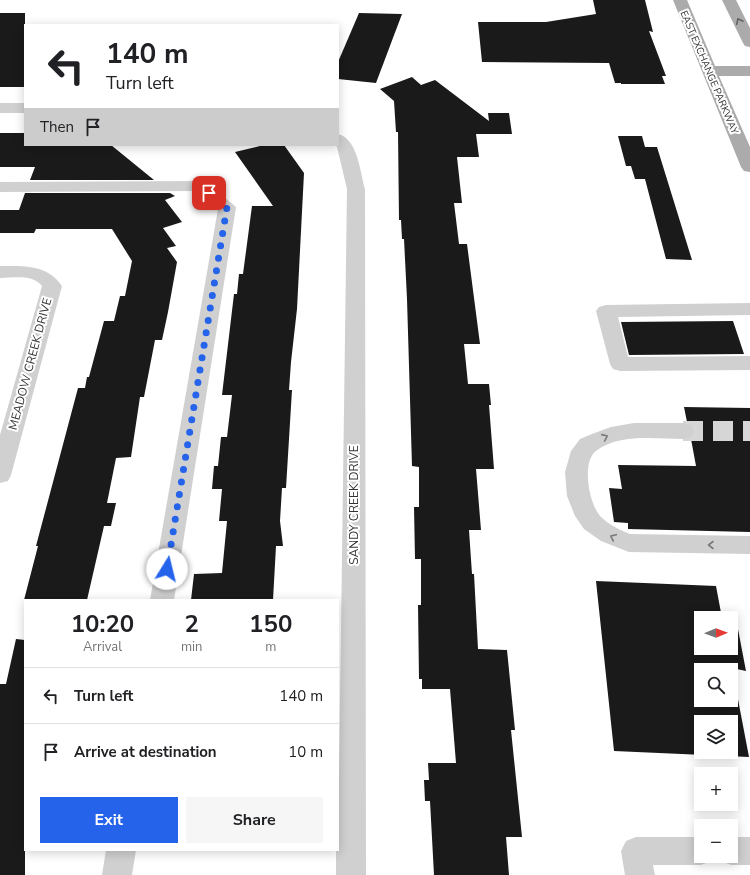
<!DOCTYPE html>
<meta charset="utf-8">
<style>
body{margin:0;font-family:"Nunito Sans",sans-serif;background:#f6f6f6;color:#202124;height:100vh;display:flex;flex-direction:column;font-size:15px;white-space:nowrap}
*{box-sizing:border-box;margin:0}
p{font-size:13px;color:#757577}
.icon{flex:none;width:22px;height:22px;fill:none;stroke:currentColor;stroke-width:2;stroke-linecap:round;stroke-linejoin:round}
.map{position:relative;flex:1;overflow:hidden}
.sheet{position:absolute;left:24px;top:599px;width:315px;height:252px;display:flex;flex-direction:column;background:#fff;border-radius:0px;box-shadow:0 2px 10px #0003}
.sheet>*{flex:none}
.top-card{position:absolute;left:24px;top:24px;width:315px;height:122px;border-radius:0px;box-shadow:0 2px 10px #0003;background:#fff;color:#202124;overflow:hidden}
.needle{width:26px;rotate:89deg}
.tools{position:absolute;left:694px;top:611px;display:grid;gap:8px}
.tools a{display:grid;place-items:center;width:44px;height:44px;border-radius:0px;background:#fff;box-shadow:0 2px 10px #0003;font-size:20px}
.pin{position:absolute;display:grid;place-items:center;width:34px;height:34px;color:#fff;margin:-17px;border-radius:8px;box-shadow:0 2px 6px #0006}
.me{position:absolute;width:44px;margin:-22px;rotate:9deg;stroke-linejoin:round;filter:drop-shadow(0 0 3px #0008)}
.turn{display:flex;align-items:center;gap:14px;height:84px;padding:0 16px;font-size:18px}
.turn .icon{width:52px;height:52px;stroke-width:2.5}
.turn b{display:block;font-size:28px;line-height:34px}
.then{display:flex;align-items:center;height:38px;padding:0 16px;background:#0003;gap:8px;font-size:15px}
.eta{display:flex;justify-content:space-evenly;align-items:center;height:68px;text-align:center}
.eta b{font-size:24px;font-weight:700;line-height:28px}
.action{display:flex;gap:8px;margin-top:auto;padding:8px 16px}
.action a{flex:1;height:46px;border-radius:0px;background:#2563eb;color:#fff;font-size:16px;font-weight:700;line-height:46px;text-align:center}
.action a+a{background:#f6f6f6;color:#202124}
ul{padding:0;list-style:none}
li{display:flex;align-items:center;gap:12px;height:56px;padding:0 16px;border-top:1px solid #e0e0e0}
li div{flex:1}
li b{display:block;font-size:15px}
li em{font-style:normal}
.map>svg:first-child{display:block}
.building{fill:#1a1a1a;fill-rule:evenodd}
.lines{fill:none;stroke-linecap:round;stroke-linejoin:round}
.minor-tunnel{stroke:#d6d6d6;stroke-width:20;stroke-dasharray:20 10;stroke-linecap:butt}
.minor{fill:#d0d0d0;fill-rule:evenodd}
.major{fill:#ababab;fill-rule:evenodd}
.oneway{stroke:#636363}
.oneway2{stroke:#7a7a7a}
.route{stroke:#2563eb;stroke-width:7;stroke-dasharray:0 12.6}
.labels{text-anchor:middle;stroke-width:4;stroke-linejoin:round;paint-order:stroke}
.far-street-label{font-size:10px;fill:#333;stroke:#fff}
.street-label{font-size:12px;fill:#333;stroke:#fff}
</style>
<div class="map">
<svg width="750" height="875" viewBox="0 0 750 875">
<rect width="100%" height="100%" fill="#fff"/>
<!-- building -->
<g class="building">
<polygon points="593,0 645,0 653,32 649,31 666,76 662,76 665,84 621,84 621,83 615,83 609,63 482,62 478,22 546,22 596,14"/>
<rect x="0" y="13" width="25" height="74"/>
<polygon points="359,13 402,14 376,83 338,79 338,62"/>
<polygon points="412,77 421,85 435,80 489,121 488,113 509,113 512,134 476,134 479,157 457,157 462,203 454,203 459,244 467,244 480,344 464,344 468,384 489,384 491,405 489,405 494,469 476,469 481,530 469,530 472,574 474,574 478,649 507,650 515,730 511,730 522,837 506,837 509,875 434,875 430,801 425,801 424,780 429,780 428,763 456,763 450,689 422,689 422,679 419,679 418,605 421,605 421,559 415,559 414,507 419,507 419,467 412,466 407,299 404,239 402,239 401,220 399,220 398,132 396,132 394,101 380,89"/>
<polygon points="0,133 25,133 25,145 111,145 154,180 30,180 35,167 0,167"/>
<polygon points="618,136 642,136 645,147 657,147 692,260 666,259 645,179 635,179 631,166 626,166"/>
<polygon points="264,145 284,145 304,173 297,309 291,362 289,390 292,390 286,488 282,488 280,521 283,546 276,546 273,600 191,600 194,574 222,573 227,521 219,521 222,489 212,489 214,466 218,466 221,437 227,437 232,395 222,395 234,294 237,294 239,274 243,274 252,206 273,206 235,152"/>
<polygon points="25,193 170,193 175,196 165,200 182,222 163,228 176,246 167,248 177,262 168,312 162,340 155,340 144,397 140,397 131,457 116,458 107,503 116,503 111,526 104,526 87,600 24,600 38,546 36,546 78,388 85,388 87,377 89,377 104,321 114,321 120,296 125,296 132,261 112,229 36,229 34,233 0,233 0,210 19,210"/>
<polygon points="733,321 744,354 629,355 621,322"/>
<polygon points="684,407 750,408 750,532 628,529 628,523 614,522 609,488 622,489 618,465 696,466 691,439 695,430 692,424 687,422"/>
<path d="M596 581 716 586 722 618H701V648H731V624H737L746 671 732 668 749 757 614 751ZM701 670H731V700H701ZM701 722H731V752H701Z"/>
<polygon points="16,639 25,640 25,875 0,875 0,684 6,684"/>
</g>
<g class="lines">
<!-- minor-tunnel -->
<polyline class="minor-tunnel" points="683,431 750,431"/>
<!-- minor -->
<g class="minor">
<rect x="0" y="103" width="25" height="10"/>
<path d="M338 134C358 139 360 172 365 189L366 875H336V850H338L347 189 337 147 335 145H338Z"/>
<polygon points="200,181 206,182 236,207 174,600 150,600 218,209 196,191 0,192 0,182"/>
<path d="M0 266C24 266 47 264 62 286L11 475 8 481 0 483V435L42 286C32 274 14 278 0 278Z"/>
<polygon points="750,303 750,315 618,317 628,357 750,356 750,370 620,371 613,369 610,364 596,311 599,307 606,305"/>
<path d="M634 423H683L691 425 694 431 691 437 683 439C656 439 619 433 596 451 581 462 589 505 601 517 609 525 620 530 630 534L750 536V554L629 552 601 541 584 529 575 516 567 496 565 472 571 451 580 439 592 434 611 427Z"/>
<polygon points="636,837 701,837 701,856 714,856 711,861 701,865 653,865 655,875 625,875 621,851 626,841"/>
<polygon points="731,837 750,837 750,865 731,865 721,861 718,856 731,856"/>
<polygon points="106,850 136,850 132,875 102,875"/>
</g>
<!-- major -->
<g class="major">
<polygon points="673,0 687,0 715,66 750,66 750,76 719,76 750,147 750,172 744,171 741,167"/>
<polygon points="722,0 736,0 750,28 750,47 745,46 743,43"/>
</g>
</g>
<!-- one-way arrows -->
<defs><path id="oneway-chevron" d="M-2-3.5L2.5 0L-2 3.5" fill="none" stroke-width="1.6" stroke-linecap="round" stroke-linejoin="round"/></defs>
<use class="oneway" href="#oneway-chevron" transform="translate(739 21) rotate(-116)"/>
<g class="oneway2">
<use href="#oneway-chevron" transform="translate(605 437) rotate(-24)"/>
<use href="#oneway-chevron" transform="translate(613 537) rotate(-155)"/>
<use href="#oneway-chevron" transform="translate(711 545) rotate(-180)"/>
</g>
<g class="lines">
<!-- route -->
<polyline class="route" points="167,569 227,207 209,193"/>
</g>
<g class="labels">
<!-- far-street labels -->
<g class="far-street-label">
<text transform="translate(710 72) rotate(67)" y="4">EAST EXCHANGE PARKWAY</text>
</g>
<!-- street labels -->
<g class="street-label">
<text transform="translate(30 364) rotate(-75)" y="4">MEADOW CREEK DRIVE</text>
<text transform="translate(354 505) rotate(-90)" y="4">SANDY CREEK DRIVE</text>
</g>
</g>
</svg>
<div class="tools">
<a><svg class="needle" viewBox="-14 -14 28 28"><path d="M0-13l5 13h-10z" fill="#e53935"/><path d="M0 13l5-13h-10z" fill="#757577"/></svg></a>
<a><svg class="icon" aria-label="search" viewBox="0 0 24 24"><circle cx="10" cy="10" r="6"/><path d="M15 15l6 6"/></svg></a>
<a><svg class="icon" aria-label="layers" viewBox="0 0 24 24"><path d="M12 4l9 5-9 5-9-5zM3 14l9 5 9-5"/></svg></a>
<a>+</a>
<a>−</a>
</div>
<div class="pin" style="left:209px;top:193px;background:#d93025"><svg class="icon" aria-label="arrive" viewBox="0 0 24 24"><path d="M6 21V4h12l-3 4 3 4H6"/></svg></div>
<svg class="me" style="left:167px;top:569px" viewBox="-20 -20 40 40"><circle r="19" fill="#fff"/><path d="M0-13L10 11 0 6-10 11z" fill="#2563eb"/></svg>
<div class="top-card">
<div class="turn"><svg class="icon" aria-label="left" viewBox="0 0 24 24"><path d="M17 20v-9H6M10 6l-5 5 5 5"/></svg><div><b>140 m</b>Turn left</div></div>
<div class="then">Then<svg class="icon" aria-label="arrive" viewBox="0 0 24 24"><path d="M6 21V4h12l-3 4 3 4H6"/></svg></div>
</div>
<section class="sheet">
<div class="eta">
<div><b>10:20</b><p>Arrival</p></div>
<div><b>2</b><p>min</p></div>
<div><b>150</b><p>m</p></div>
</div>
<ul>
<li><svg class="icon" aria-label="left" viewBox="0 0 24 24"><path d="M17 20v-9H6M10 6l-5 5 5 5"/></svg><div><b>Turn left</b></div><em>140 m</em></li>
<li><svg class="icon" aria-label="arrive" viewBox="0 0 24 24"><path d="M6 21V4h12l-3 4 3 4H6"/></svg><div><b>Arrive at destination</b></div><em>10 m</em></li>
</ul>
<div class="action"><a>Exit</a><a>Share</a></div>
</section>
</div>
